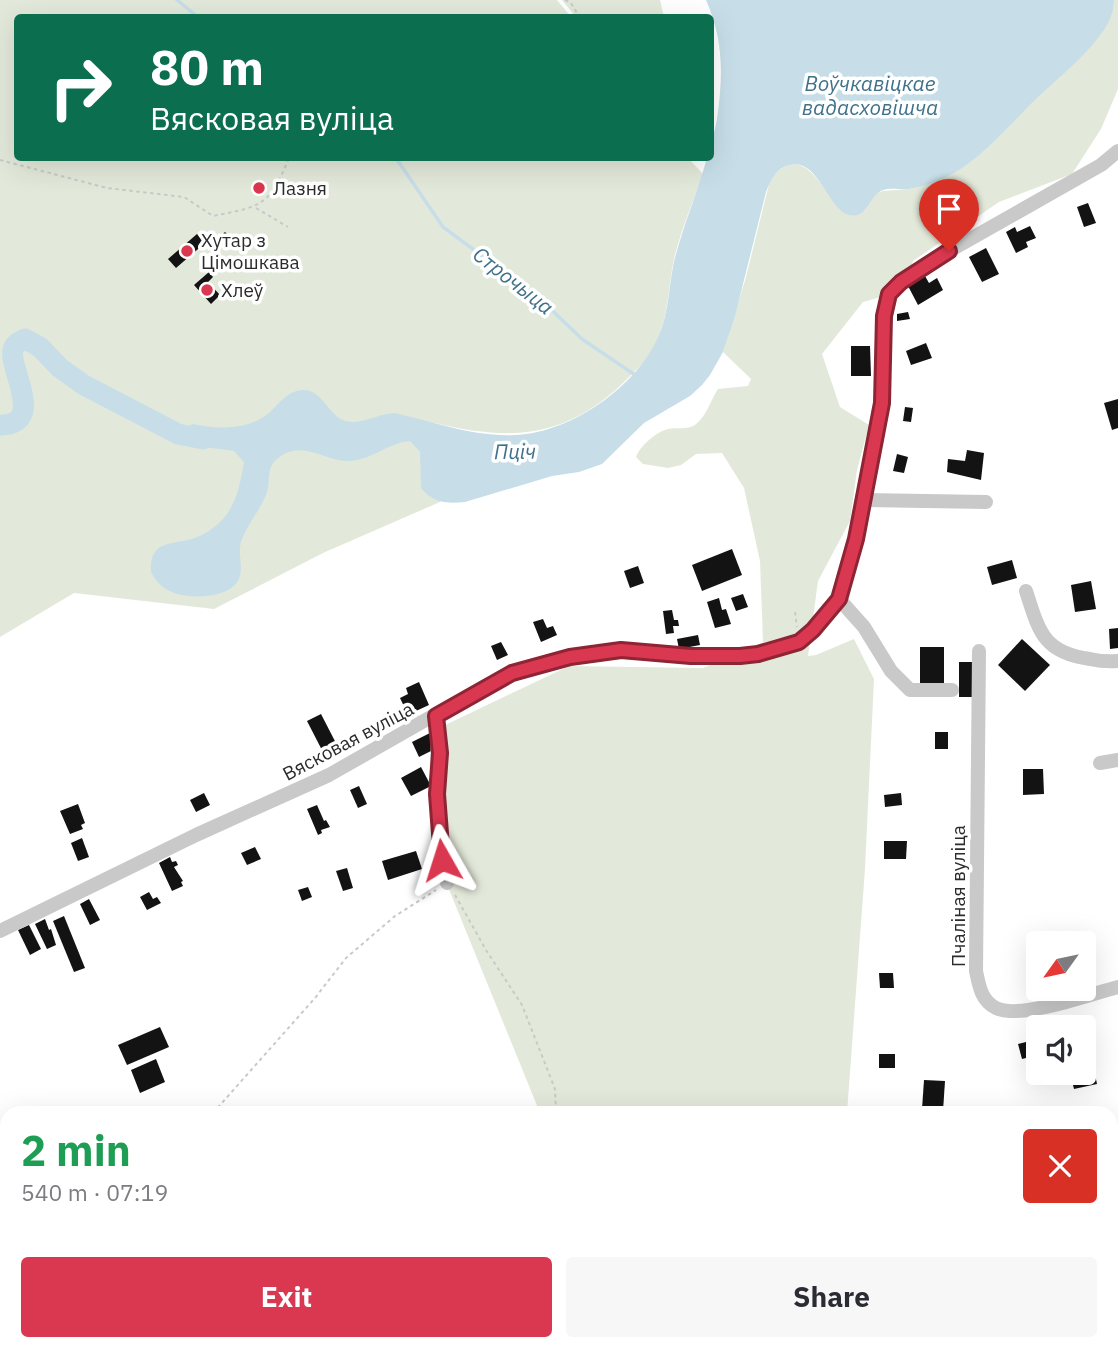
<!DOCTYPE html>
<meta charset="utf-8">
<style>
body{margin:0;font-family:"IBM Plex Sans",sans-serif;background:#f7f7f7;color:#2b2b33;height:100vh;display:flex;flex-direction:column;font-size:26px;white-space:nowrap}
*{box-sizing:border-box;margin:0}
p{font-size:23px;color:#7c7c81}
.icon{flex:none;width:38px;height:38px;fill:none;stroke:currentColor;stroke-width:2;stroke-linecap:round;stroke-linejoin:round}
.map{position:relative;flex:1;overflow:hidden}
.sheet{position:absolute;left:0px;top:1106px;width:1118px;height:245px;display:flex;flex-direction:column;background:#fff;border-radius:21px 21px 0 0;box-shadow:0 7px 28px #0002}
.sheet>*{flex:none}
.banner{position:absolute;left:14px;top:14px;width:700px;height:147px;border-radius:7px;box-shadow:0 7px 28px #0002;background:#0b6e4f;color:#fff;overflow:hidden}
.needle{width:46px;rotate:237deg}
.buttons{position:absolute;left:1026px;top:931px;display:grid;gap:14px}
.buttons a{display:grid;place-items:center;width:70px;height:70px;border-radius:7px;background:#fff;box-shadow:0 7px 28px #0002;font-size:35px}
.pin{position:absolute;display:grid;place-items:center;width:60px;height:60px;color:#fff;margin:-72px -30px;border-radius:50% 50% 50% 0;rotate:-45deg;box-shadow:0 0 7px #0007}
.pin .icon{rotate:45deg}
.me{position:absolute;width:77px;margin:-38px;rotate:354deg;stroke-linejoin:round;filter:drop-shadow(0 0 5px #0008)}
.turn{display:flex;align-items:center;gap:24px;height:147px;padding:0 21px;font-size:32px}
.turn .icon{width:91px;height:91px;stroke-width:2.5}
.turn b{display:block;font-size:49px;line-height:60px}
.round{display:grid;place-items:center;flex:none;width:74px;height:74px;border-radius:7px;background:#f7f7f7}
.summary{display:flex;align-items:center;justify-content:space-between;height:119px;padding:0 21px}
h1{font-size:42px;font-weight:800;line-height:52px;color:#1e9e55}
.button{display:flex;gap:14px;margin-top:auto;padding:14px 21px}
.button a{flex:1;height:80px;border-radius:7px;background:#da3750;color:#fff;font-size:28px;font-weight:800;line-height:80px;text-align:center}
.button a+a{background:#f7f7f7;color:#2b2b33}
.map>svg:first-child{display:block}
.green{fill:#e3e9da}
.water{fill:#c7dee8}
.lines{fill:none;stroke-linecap:round;stroke-linejoin:round}
.stream{stroke:#c7dee8;stroke-width:3.5}
.river{stroke:#c7dee8;stroke-width:21}
.building{fill:#131313}
.path{stroke:#c9c9c9;stroke-width:2;stroke-dasharray:3.5 3.5;stroke-linecap:butt}
.minor{stroke:#c9c9c9;stroke-width:14}
.route-casing{stroke:#8e2434;stroke-width:18}
.route{stroke:#da3750;stroke-width:12}
.poi-dot{fill:#da3750;stroke:#fff;stroke-width:2.5}
.labels{text-anchor:middle;stroke-width:7;stroke-linejoin:round;paint-order:stroke}
.poi-label{font-size:19px;fill:#2c2c2c;stroke:#fff;text-anchor:start}
.street-label{font-size:19px;fill:#2c2c2c;stroke:#fff}
.water-label{font-size:21px;font-style:italic;fill:#3f7289;stroke:#fff}
</style>
<div class="map">
<svg width="1118" height="1351" viewBox="0 0 1118 1351">
<rect width="100%" height="100%" fill="#fff"/>
<!-- green -->
<g class="green">
<path d="M0 0H557L571 17 18 18V158H688L703 174C693 201 682 228 675 255 668 284 669 316 656 343 649 359 634 372 622 384 564 439 509 441 435 423L440 502 323 553 214 609 74 593 0 637Z"/>
<polygon points="562,0 660,0 664,17 576,17"/>
<path d="M1114 0H1118V89L1101 129 1072 174 999 202 913 261 903 291 863 302 822 354 840 407 869 425 857 470 850 521 818 581 808 656 816 655 854 639 874 679 865 869 847 1113H540L446 882 441 727 569 666 703 668 763 643 760 561 744 488 722 453 696 454 681 465 668 468 643 464 636 457C640 446 656 432 668 429 677 427 687 430 695 425 707 416 710 401 718 389L748 386 751 379 723 352 746 277 770 180C801 140 821 186 840 210L864 211 874 195 882 191 910 189 953 173 1114 6Z"/>
<rect x="589" y="1344" width="167" height="7"/>
</g>
<!-- water -->
<path class="water" d="M706 0H1114C1114 12 1109 24 1101 34 1084 58 1058 78 1037 98 1012 122 984 156 954 173 941 180 925 186 909 189 901 190 891 187 883 190 870 195 869 212 857 215 828 223 821 149 784 167 774 172 770 182 766 192L735 316 723 352 710 375 702 385 690 396 644 423 602 464 579 472 552 476 465 502C447 504 433 503 421 488L420 452 410 441C390 442 372 460 350 461 326 463 299 435 274 462 267 470 270 482 267 492 261 510 248 523 242 539 237 552 243 564 240 576 235 595 204 598 189 596 171 594 159 588 151 572 149 537 175 546 197 537 205 534 214 528 220 522 237 505 240 484 244 462L234 451 181 444 178 434 192 424C219 429 248 431 270 412 280 403 286 392 301 390 322 388 327 413 343 420 359 427 378 413 395 413 435 422 474 437 515 435 573 433 644 382 662 327 670 303 669 278 676 254 685 221 698 190 707 158H710C710 144 715 132 717 119 723 76 724 41 706 0Z"/>
<g class="lines">
<!-- stream -->
<g class="stream">
<polyline points="177,0 199,18"/>
<polyline points="396,158 443,227 538,297 582,339 635,375"/>
</g>
<!-- river -->
<path class="river" d="M0 425C47 425 8 368 13 350 14 344 20 341 25 339L40 347 60 368 84 385 178 434 203 439"/>
</g>
<!-- building -->
<g class="building">
<polygon points="259,181 266,190 259,195 252,186"/>
<polygon points="1088,203 1096,223 1084,227 1077,207"/>
<polygon points="1030,226 1036,238 1026,242 1028,247 1016,253 1006,232 1015,227 1017,232"/>
<polygon points="225,232 233,240 225,247 217,239"/>
<polygon points="197,234 205,243 176,268 168,259"/>
<polygon points="986,248 999,274 982,282 969,257"/>
<polygon points="209,272 213,277 208,282 220,295 211,304 194,285"/>
<polygon points="925,276 929,283 937,278 943,290 918,305 908,286"/>
<polygon points="908,312 910,319 897,321 897,314"/>
<polygon points="926,343 932,358 911,365 906,351"/>
<polygon points="851,346 870,346 871,376 851,376"/>
<polygon points="1118,399 1118,428 1112,430 1104,403"/>
<polygon points="905,407 913,408 911,422 903,421"/>
<polygon points="967,450 984,453 981,480 947,472 948,459 965,461"/>
<polygon points="897,454 908,457 904,473 893,471"/>
<polygon points="732,549 742,575 702,591 692,565"/>
<polygon points="1012,560 1017,578 992,585 987,567"/>
<polygon points="638,566 644,583 630,588 624,571"/>
<polygon points="1091,581 1096,609 1075,612 1071,585"/>
<polygon points="743,594 748,607 736,611 731,598"/>
<polygon points="719,598 722,610 726,609 731,624 715,628 707,602"/>
<polygon points="672,610 674,620 678,620 679,626 673,626 674,633 666,634 663,611"/>
<polygon points="543,619 547,628 553,626 557,635 541,642 533,622"/>
<polygon points="1118,628 1118,648 1110,649 1109,629"/>
<polygon points="698,635 700,645 679,649 677,639"/>
<polygon points="1022,639 1050,665 1025,691 998,665"/>
<polygon points="501,642 508,655 497,660 491,646"/>
<rect x="920" y="647" width="24" height="37"/>
<rect x="959" y="662" width="14" height="35"/>
<polygon points="419,682 429,705 416,711 418,715 410,719 400,698 408,694 406,688"/>
<polygon points="321,714 339,749 325,756 307,721"/>
<rect x="935" y="732" width="13" height="17"/>
<polygon points="430,733 437,748 419,757 412,742"/>
<polygon points="421,767 431,786 411,796 401,778"/>
<polygon points="1023,769 1043,769 1044,794 1023,795"/>
<polygon points="359,786 367,804 358,808 350,790"/>
<polygon points="204,793 210,805 196,812 190,800"/>
<polygon points="901,793 902,805 885,807 884,795"/>
<polygon points="78,804 85,823 81,825 83,829 70,834 60,811"/>
<polygon points="317,805 324,821 326,820 330,827 321,830 322,833 318,835 307,809"/>
<polygon points="82,838 89,857 78,861 71,843"/>
<polygon points="884,841 907,841 906,859 884,859"/>
<polygon points="255,847 261,859 247,865 241,853"/>
<polygon points="416,851 422,869 388,880 382,861"/>
<polygon points="170,857 172,862 176,861 178,865 174,867 183,881 181,882 183,886 172,891 159,863"/>
<polygon points="347,868 353,888 343,891 336,871"/>
<polygon points="308,887 312,897 302,901 298,890"/>
<polygon points="149,892 153,899 157,897 161,903 147,910 140,897"/>
<polygon points="89,899 100,920 90,925 80,904"/>
<polygon points="64,916 85,968 74,972 53,921"/>
<polygon points="45,919 49,930 51,929 56,945 47,949 35,924"/>
<polygon points="29,925 41,949 30,955 18,930"/>
<polygon points="879,973 893,973 894,988 880,988"/>
<polygon points="160,1027 169,1047 127,1065 118,1045"/>
<polygon points="1038,1039 1038,1055 1022,1059 1018,1044"/>
<rect x="879" y="1054" width="16" height="14"/>
<polygon points="1091,1055 1097,1084 1074,1089 1070,1073 1083,1073 1083,1057"/>
<polygon points="156,1059 165,1082 140,1093 131,1070"/>
<polygon points="924,1080 945,1081 943,1111 922,1109"/>
</g>
<g class="lines">
<!-- path -->
<g class="path">
<polyline points="565,0 571,3 580,18"/>
<path d="M0 160 107 188 184 197 213 216C263 206 269 206 289 158"/>
<polyline points="256,208 288,227"/>
<polyline points="795,612 797,627"/>
<polyline points="455,895 486,950 522,1005 555,1089 556,1113"/>
<polyline points="213,1113 315,998 346,958 395,916 436,890"/>
<polyline points="1111,1172 1118,1169"/>
<polyline points="0,1256 7,1255"/>
<polyline points="86,1344 88,1351"/>
<polyline points="596,1344 598,1351"/>
</g>
<!-- minor -->
<g class="minor">
<polyline points="864,500 986,502"/>
<path d="M1026 591C1039 631 1043 653 1090 659 1099 661 1108 662 1118 661"/>
<polyline points="839,599 864,627 891,671 910,690 952,690"/>
<path d="M979 651 976 971C979 985 981 1001 996 1008 1020 1020 1091 994 1118 987"/>
<path d="M436 716C441 772 432 828 447 883"/>
<polyline points="1100,763 1118,760"/>
<polyline points="0,931 196,835 329,775 487,685 524,668 605,651 637,650 691,656 740,657 758,654 799,642 813,630 839,599 857,539 882,403 884,316 889,294 901,282 949,251 1101,165 1118,151"/>
</g>
</g>
<g class="lines">
<defs>
<polyline id="route" points="442,860 437,794 440,753 436,716 512,673 570,657 621,650 691,656 740,656 758,654 799,642 813,630 839,599 856,539 882,403 884,316 889,294 901,282 949,251"/>
</defs>
<!-- route casing -->
<use href="#route" class="route-casing"/>
<!-- route -->
<use href="#route" class="route"/>
</g>
<!-- markers -->
<g class="poi-dot">
<circle cx="259" cy="188" r="7"/>
<circle cx="187" cy="251" r="7"/>
<circle cx="207" cy="290" r="7"/>
</g>
<g class="labels">
<!-- poi labels -->
<g class="poi-label">
<text x="273" y="195">Лазня</text>
<text x="201" y="247">Хутар з<tspan x="201" dy="22">Цімошкава</tspan></text>
<text x="221" y="297">Хлеў</text>
</g>
<!-- street labels -->
<g class="street-label">
<text transform="translate(348 741) rotate(-28)" y="7">Вясковая вуліца</text>
<text transform="translate(958 896) rotate(-90)" y="7">Пчаліная вуліца</text>
</g>
<!-- water labels -->
<g class="water-label">
<text x="870" y="91">Воўчкавіцкае<tspan x="870" dy="24">вадасховішча</tspan></text>
<text transform="translate(513 281) rotate(38)" y="7">Строчыца</text>
<text transform="translate(515 452) rotate(-1)" y="7">Пціч</text>
</g>
</g>
</svg>
<div class="buttons">
<a><svg class="needle" viewBox="-14 -14 28 28"><path d="M0-13l5 13h-10z" fill="#e53935"/><path d="M0 13l5-13h-10z" fill="#7c7c81"/></svg></a>
<a><svg class="icon" aria-label="sound" viewBox="0 0 24 24"><path d="M4 9h4l5-4v14l-5-4H4zM17 9q2 3 0 6"/></svg></a>
</div>
<div class="pin" style="left:949px;top:251px;background:#d93025"><svg class="icon" aria-label="arrive" viewBox="0 0 24 24"><path d="M6 21V4h12l-3 4 3 4H6"/></svg></div>
<svg class="me" style="left:442px;top:860px" viewBox="-20 -20 40 40"><path d="M0-17L14 15 0 8-14 15z" fill="#da3750" stroke="#fff" stroke-width="4"/></svg>
<div class="banner">
<div class="turn"><svg class="icon" aria-label="right" viewBox="0 0 24 24"><path d="M7 20v-9h11M14 6l5 5-5 5"/></svg><div><b>80 m</b>Вясковая вуліца</div></div>
</div>
<section class="sheet">
<div class="summary"><div><h1>2 min</h1><p>540 m · 07:19</p></div><a class="round" style="background:#d93025;color:#fff"><svg class="icon" aria-label="close" viewBox="0 0 24 24"><path d="M6 6l12 12M18 6L6 18"/></svg></a></div>
<div class="button"><a>Exit</a><a>Share</a></div>
</section>
</div>
